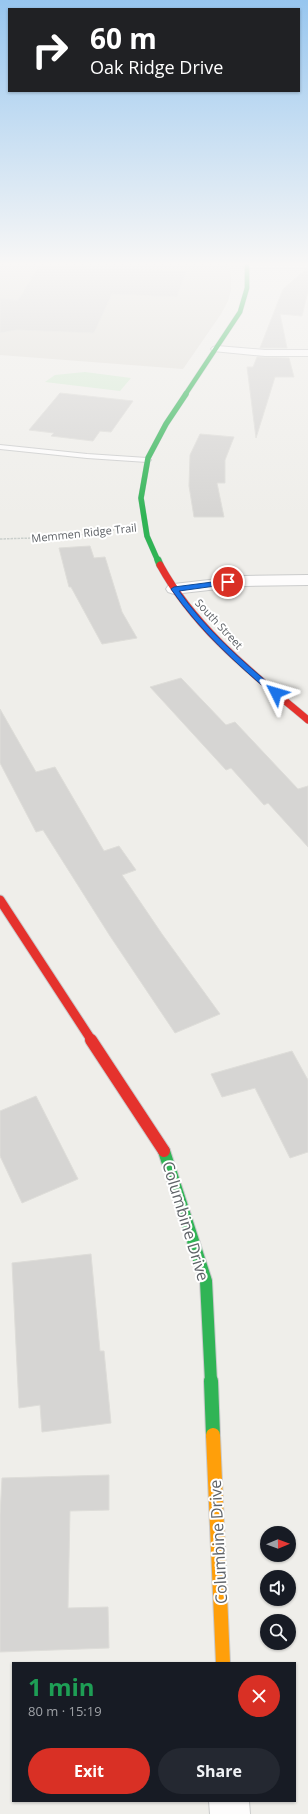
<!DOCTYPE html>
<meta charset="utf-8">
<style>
body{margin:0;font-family:"Open Sans",sans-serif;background:#242831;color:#f1f3f6;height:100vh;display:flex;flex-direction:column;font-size:15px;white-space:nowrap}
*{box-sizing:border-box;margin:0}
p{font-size:13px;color:#9ea1a6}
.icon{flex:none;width:22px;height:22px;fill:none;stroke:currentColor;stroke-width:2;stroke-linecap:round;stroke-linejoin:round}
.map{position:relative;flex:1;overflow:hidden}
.panel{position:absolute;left:12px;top:1662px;width:284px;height:140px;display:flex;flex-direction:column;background:#171b24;border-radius:0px;box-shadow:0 1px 3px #0004}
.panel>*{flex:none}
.hud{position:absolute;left:8px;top:8px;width:292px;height:84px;border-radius:0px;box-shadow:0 1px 3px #0004;background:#202124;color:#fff;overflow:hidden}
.needle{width:26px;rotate:89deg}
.buttons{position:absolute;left:260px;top:1526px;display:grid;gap:8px}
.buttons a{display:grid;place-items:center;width:36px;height:36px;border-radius:50%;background:#171b24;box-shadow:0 1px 3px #0004;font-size:20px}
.pin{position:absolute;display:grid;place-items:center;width:34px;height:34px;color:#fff;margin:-17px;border:2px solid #fff;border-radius:50%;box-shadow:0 1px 4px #0007}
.me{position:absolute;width:44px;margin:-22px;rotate:310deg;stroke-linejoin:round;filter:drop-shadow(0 0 3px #0008)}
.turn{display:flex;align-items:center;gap:14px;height:84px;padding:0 16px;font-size:18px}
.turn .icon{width:52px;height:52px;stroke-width:2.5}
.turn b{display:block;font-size:28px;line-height:34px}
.round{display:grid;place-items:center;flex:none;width:42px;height:42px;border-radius:21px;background:#242831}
.overview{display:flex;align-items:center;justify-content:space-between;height:68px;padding:0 16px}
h1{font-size:24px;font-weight:700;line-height:30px;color:#1e9e55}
.primary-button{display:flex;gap:8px;margin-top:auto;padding:8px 16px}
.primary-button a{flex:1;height:46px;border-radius:24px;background:#d93025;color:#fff;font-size:16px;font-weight:700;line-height:46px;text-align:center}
.primary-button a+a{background:#242831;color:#f1f3f6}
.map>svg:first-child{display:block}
.education{fill:#e2e0da}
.green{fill:#d8ebd6}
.building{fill:#d6d5d3;stroke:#deddd9}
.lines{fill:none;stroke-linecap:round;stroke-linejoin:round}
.lane-casing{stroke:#cbcccc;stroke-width:2}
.street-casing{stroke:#cbcccc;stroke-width:2}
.fast-far4-casing{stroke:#cacacb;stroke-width:5.5}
.fast-far3-casing{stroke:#cacacb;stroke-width:6}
.fast-far2-casing{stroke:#cacacb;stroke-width:8}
.fast-far1-casing{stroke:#cacacb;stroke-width:14}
.fast-casing{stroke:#cacacb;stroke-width:16}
.slow-casing{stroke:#cacacb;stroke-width:16}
.jam-far2-casing{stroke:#cacacb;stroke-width:8}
.jam-far1-casing{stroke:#cacacb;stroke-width:11}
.jam-casing{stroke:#cacacb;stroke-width:14}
.path{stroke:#cacfcc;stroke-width:1.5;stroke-dasharray:2.5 1;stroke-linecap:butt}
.lane{fill:#fdfcfc;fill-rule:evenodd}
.street{fill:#fdfcfc;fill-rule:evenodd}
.fast-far4{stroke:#30b455;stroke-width:4.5}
.fast-far3{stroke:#30b455;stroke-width:5.5}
.fast-far2{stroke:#30b455;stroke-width:7}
.fast-far1{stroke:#30b455;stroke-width:12}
.fast{stroke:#30b455;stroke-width:14}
.slow{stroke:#ff9f0a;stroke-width:14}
.jam-far2{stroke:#e5322d;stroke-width:7}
.jam-far1{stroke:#e5322d;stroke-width:9}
.jam{stroke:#e5322d;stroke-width:12}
.route{fill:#1a73e8;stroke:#114b97}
.labels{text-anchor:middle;stroke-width:4;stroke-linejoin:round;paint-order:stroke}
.far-street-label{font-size:11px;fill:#5f6368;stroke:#fff}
.near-street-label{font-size:16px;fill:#5f6368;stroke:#fff}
</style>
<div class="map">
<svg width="308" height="1814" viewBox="0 0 308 1814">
<rect width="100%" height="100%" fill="#efeeea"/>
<!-- education -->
<polygon class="education" points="0,263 229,263 231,278 231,290 228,301 221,314 183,369 0,355"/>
<!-- green -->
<polygon class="green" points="85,372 131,378 120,391 45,382 55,375"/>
<!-- building -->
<g class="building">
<polygon points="41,263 86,263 84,267 186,271 177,297 112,294 94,333 17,330 0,333 0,299 18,300"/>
<polygon points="305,270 308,270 308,291 302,316 280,314 287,348 260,348 283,289"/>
<polygon points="257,357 289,358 294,377 275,377 256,438 247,367 253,367"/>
<polygon points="60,393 133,401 111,432 100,431 93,441 51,436 54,433 29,430"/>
<polygon points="200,434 234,437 225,460 225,483 217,483 224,517 194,517 189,486 190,455"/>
<polygon points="90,546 94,558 105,557 122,612 137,638 102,644 71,587 69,587 59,548"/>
<polygon points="181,678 226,725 235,722 298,789 308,786 308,847 268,803 264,805 231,768 226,770 150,687"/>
<polygon points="0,709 36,772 55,767 104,851 119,846 136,870 122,875 162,934 220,1014 175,1033 110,936 43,830 36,832 0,763"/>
<polygon points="292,1051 308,1080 308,1152 290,1158 255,1088 222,1097 211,1074"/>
<polygon points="36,1096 78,1179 22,1203 0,1156 0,1111"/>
<polygon points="91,1254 100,1351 104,1351 111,1423 42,1432 40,1405 19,1408 12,1263"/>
<polygon points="109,1475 109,1510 70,1511 68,1608 108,1607 109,1648 0,1652 0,1515 2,1478"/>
</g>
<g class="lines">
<defs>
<polygon id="lane" points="0,445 87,454 147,458 151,460 147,462 87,458 0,449"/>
<g id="street">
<polygon points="248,263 308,263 308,268 245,268 243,266"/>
<polygon points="217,346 265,350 308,350 308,356 265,356 213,351 211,349 213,347"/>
<polygon points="308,575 308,585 244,586 174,594 168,592 166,589 168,586 174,584 244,576"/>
<polygon points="209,1801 249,1801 250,1814 210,1814"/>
</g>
<polyline id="fast-far4" points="185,395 240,312 247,288 247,263"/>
<polyline id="fast-far3" points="158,561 147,536 141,498 148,458 166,424 186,394"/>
<polyline id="fast-far2" points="158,560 160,565"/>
<polyline id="fast-far1" points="164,1151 206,1281 211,1382"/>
<polyline id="fast" points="211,1381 213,1435"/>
<polyline id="slow" points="213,1435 223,1663"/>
<path id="jam-far2" d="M160 565C195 629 253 674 308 720"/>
<polyline id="jam-far1" points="0,900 92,1041"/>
<polyline id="jam" points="91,1040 164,1151"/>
</defs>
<!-- lane casing -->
<use href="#lane" class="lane-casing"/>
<!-- street casing -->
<use href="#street" class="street-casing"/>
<!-- fast-far4 casing -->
<use href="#fast-far4" class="fast-far4-casing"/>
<!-- fast-far3 casing -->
<use href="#fast-far3" class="fast-far3-casing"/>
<!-- fast-far2 casing -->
<use href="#fast-far2" class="fast-far2-casing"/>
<!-- fast-far1 casing -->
<use href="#fast-far1" class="fast-far1-casing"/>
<!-- fast casing -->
<use href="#fast" class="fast-casing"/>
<!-- slow casing -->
<use href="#slow" class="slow-casing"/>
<!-- jam-far2 casing -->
<use href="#jam-far2" class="jam-far2-casing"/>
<!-- jam-far1 casing -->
<use href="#jam-far1" class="jam-far1-casing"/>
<!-- jam casing -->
<use href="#jam" class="jam-casing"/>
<!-- path -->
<polyline class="path" points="0,539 64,537 122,529"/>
<!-- lane -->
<use href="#lane" class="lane"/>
<!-- street -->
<use href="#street" class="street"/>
<!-- fast-far4 -->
<use href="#fast-far4" class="fast-far4"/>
<!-- fast-far3 -->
<use href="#fast-far3" class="fast-far3"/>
<!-- fast-far2 -->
<use href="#fast-far2" class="fast-far2"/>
<!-- fast-far1 -->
<use href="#fast-far1" class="fast-far1"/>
<!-- fast -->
<use href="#fast" class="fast"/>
<!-- slow -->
<use href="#slow" class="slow"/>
<!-- jam-far2 -->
<use href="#jam-far2" class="jam-far2"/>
<!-- jam-far1 -->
<use href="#jam-far1" class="jam-far1"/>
<!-- jam -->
<use href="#jam" class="jam"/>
</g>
<!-- sky -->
<linearGradient id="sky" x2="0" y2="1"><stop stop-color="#97c6ef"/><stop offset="0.51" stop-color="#f8f7f6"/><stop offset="1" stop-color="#f8f7f6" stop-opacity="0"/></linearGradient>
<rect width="308" height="517" fill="url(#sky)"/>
<!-- route -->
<path class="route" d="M228 580 230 581V584L179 591C206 630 242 661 279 692V695H273C234 661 201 632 171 589L174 587Z"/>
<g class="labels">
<!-- far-street labels -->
<g class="far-street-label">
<text transform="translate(84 533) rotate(-6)" y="4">Memmen Ridge Trail</text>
<text transform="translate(219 624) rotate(47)" y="4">South Street</text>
</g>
<!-- near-street labels -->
<g class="near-street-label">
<text transform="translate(186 1221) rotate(73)" y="6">Columbine Drive</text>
<text transform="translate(218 1542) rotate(-93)" y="6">Columbine Drive</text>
</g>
</g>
</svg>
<div class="buttons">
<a><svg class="needle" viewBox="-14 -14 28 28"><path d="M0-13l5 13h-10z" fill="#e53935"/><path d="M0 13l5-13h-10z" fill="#9ea1a6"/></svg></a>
<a><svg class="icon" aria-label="sound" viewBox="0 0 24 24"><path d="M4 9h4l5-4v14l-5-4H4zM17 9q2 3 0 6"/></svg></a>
<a><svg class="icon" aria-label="search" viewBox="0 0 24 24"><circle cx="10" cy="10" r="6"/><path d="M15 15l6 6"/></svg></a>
</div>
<div class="pin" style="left:228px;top:582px;background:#d93025"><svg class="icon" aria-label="arrive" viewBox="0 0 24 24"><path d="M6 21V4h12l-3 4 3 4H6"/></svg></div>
<svg class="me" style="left:276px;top:693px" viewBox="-20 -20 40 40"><path d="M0-17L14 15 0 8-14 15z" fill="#1a73e8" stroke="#fff" stroke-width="4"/></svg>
<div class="hud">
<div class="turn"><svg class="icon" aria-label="right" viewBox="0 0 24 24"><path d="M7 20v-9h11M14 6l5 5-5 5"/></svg><div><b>60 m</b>Oak Ridge Drive</div></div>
</div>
<section class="panel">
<div class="overview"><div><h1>1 min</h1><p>80 m · 15:19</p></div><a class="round" style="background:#d93025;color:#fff"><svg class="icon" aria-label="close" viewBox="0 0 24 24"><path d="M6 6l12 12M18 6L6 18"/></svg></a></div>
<div class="primary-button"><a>Exit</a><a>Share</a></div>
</section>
</div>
